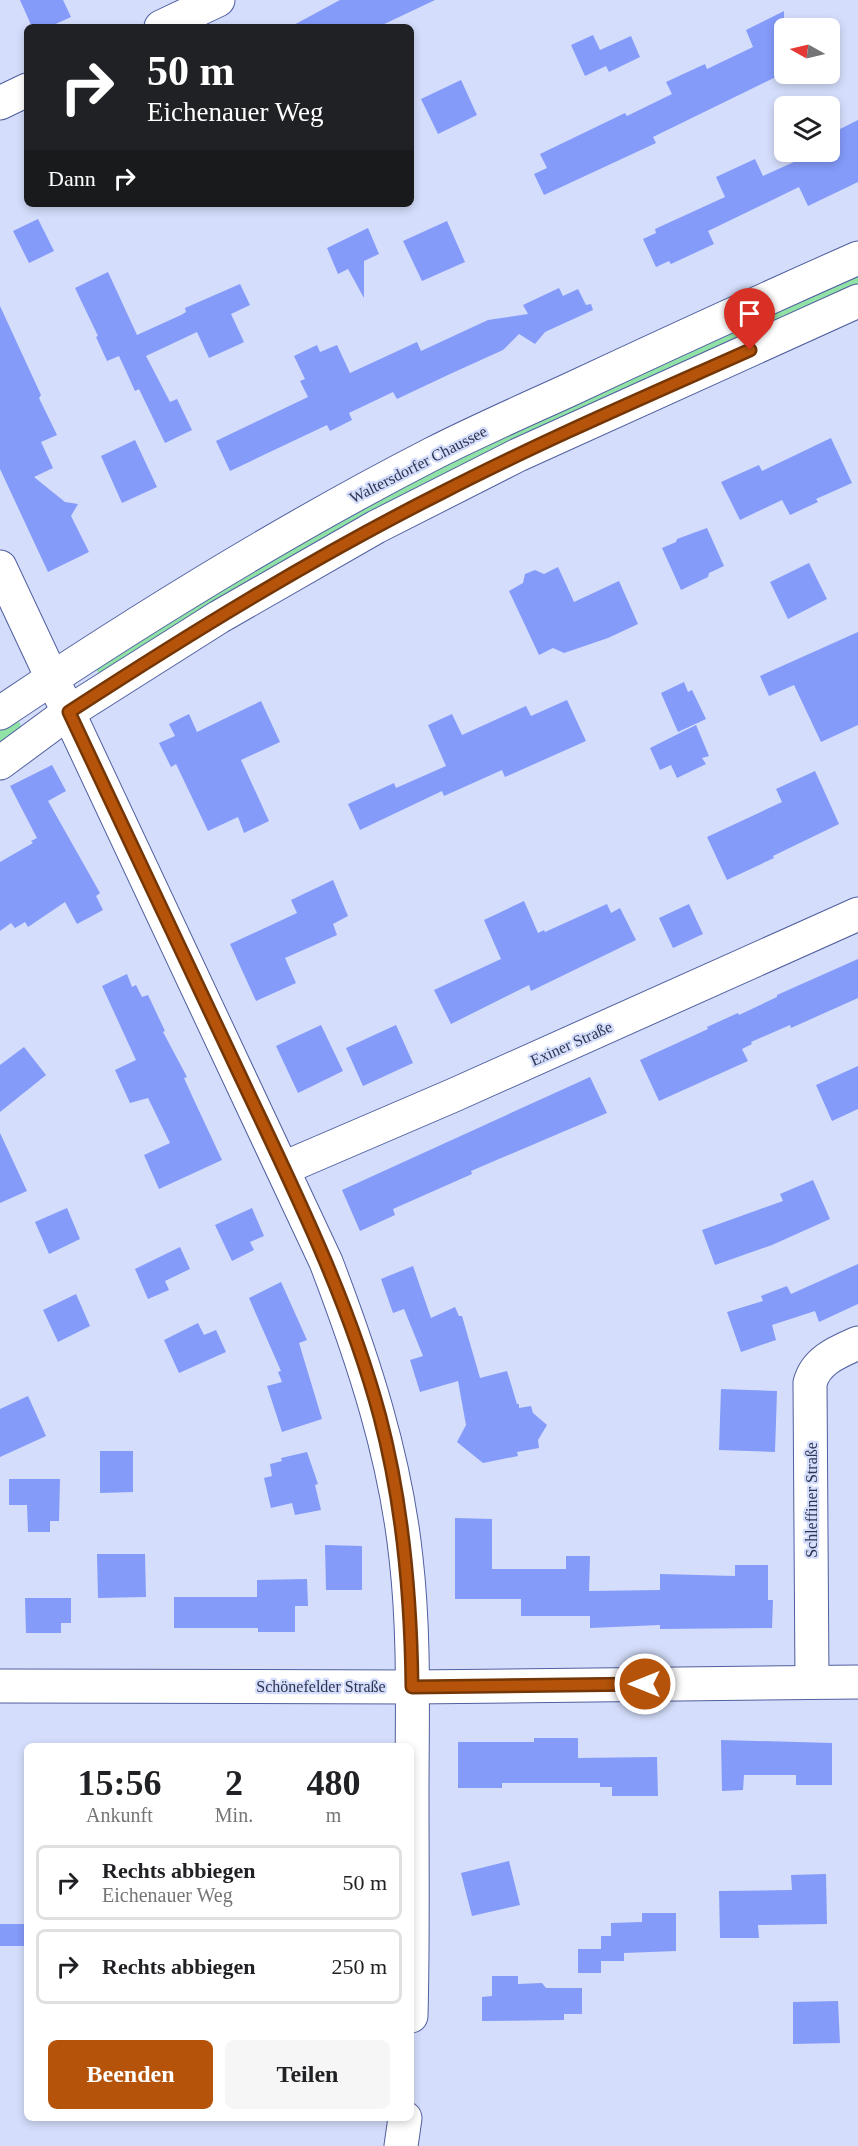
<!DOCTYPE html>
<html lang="de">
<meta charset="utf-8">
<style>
body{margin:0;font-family:Georgia,serif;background:#f6f6f6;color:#202124;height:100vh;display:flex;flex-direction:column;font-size:22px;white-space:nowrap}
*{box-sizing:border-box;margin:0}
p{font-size:20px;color:#757577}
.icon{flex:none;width:33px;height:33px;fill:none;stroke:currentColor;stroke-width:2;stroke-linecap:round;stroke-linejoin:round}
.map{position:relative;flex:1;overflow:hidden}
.side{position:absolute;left:24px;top:1743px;width:390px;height:378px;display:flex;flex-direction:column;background:#fff;border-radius:9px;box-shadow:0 3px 9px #0003}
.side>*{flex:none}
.banner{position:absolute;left:24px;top:24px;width:390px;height:183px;border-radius:9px;box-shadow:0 3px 9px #0003;background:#202124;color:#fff;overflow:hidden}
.needle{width:39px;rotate:278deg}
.buttons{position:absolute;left:774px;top:18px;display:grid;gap:12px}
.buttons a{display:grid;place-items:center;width:66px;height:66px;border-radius:9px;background:#fff;box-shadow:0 3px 9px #0003;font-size:30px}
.pin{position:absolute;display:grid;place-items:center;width:51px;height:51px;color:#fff;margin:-62px -26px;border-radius:50% 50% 50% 0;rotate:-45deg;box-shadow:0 0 6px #0007}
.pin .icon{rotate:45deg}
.me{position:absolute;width:66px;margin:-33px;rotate:270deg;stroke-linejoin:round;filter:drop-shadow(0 0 4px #0008)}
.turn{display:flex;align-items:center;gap:21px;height:126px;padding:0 24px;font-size:27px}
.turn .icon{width:78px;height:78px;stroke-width:2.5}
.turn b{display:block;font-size:42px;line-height:51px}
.then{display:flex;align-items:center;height:57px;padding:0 24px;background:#0003;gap:12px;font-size:22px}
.eta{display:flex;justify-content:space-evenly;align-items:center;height:102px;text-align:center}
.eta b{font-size:36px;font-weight:800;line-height:42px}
.cta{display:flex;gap:12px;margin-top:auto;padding:12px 24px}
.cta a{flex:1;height:69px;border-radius:9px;background:#b45309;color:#fff;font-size:24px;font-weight:800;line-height:69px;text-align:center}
.cta a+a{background:#f6f6f6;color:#202124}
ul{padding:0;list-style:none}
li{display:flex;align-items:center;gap:18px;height:75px;margin:0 12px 9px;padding:0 12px;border:3px solid #e0e0e0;border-radius:9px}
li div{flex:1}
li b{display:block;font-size:22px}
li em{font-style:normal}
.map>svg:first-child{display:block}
.green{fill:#90e2a6}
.building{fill:#849bfa}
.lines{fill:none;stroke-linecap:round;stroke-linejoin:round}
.minor-casing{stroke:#505f9f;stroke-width:35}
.major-casing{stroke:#505f9f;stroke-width:35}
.minor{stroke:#fff;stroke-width:33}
.major{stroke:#fff;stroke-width:33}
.route-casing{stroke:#753606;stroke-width:15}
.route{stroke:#b45309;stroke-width:10}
.labels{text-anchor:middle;stroke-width:4.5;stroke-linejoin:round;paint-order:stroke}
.street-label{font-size:16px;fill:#2e3552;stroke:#d4ddfb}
</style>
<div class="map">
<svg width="858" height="2146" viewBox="0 0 858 2146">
<rect width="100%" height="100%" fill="#d4ddfb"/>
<!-- green -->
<g class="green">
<polygon points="858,271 858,286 100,675 93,665 210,592 426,473"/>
<polygon points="17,717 22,728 0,744 0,729"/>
</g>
<!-- building -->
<g class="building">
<polygon points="20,0 63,0 71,17 49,27 32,27"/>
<polygon points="340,0 435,0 378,27 290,27"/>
<polygon points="784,11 784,73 653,137 656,143 544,195 534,174 547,168 540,154 625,113 627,116 672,94 666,82 705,64 707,69 753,47 746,30"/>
<polygon points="593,35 600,50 631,36 640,57 609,72 606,66 585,76 571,45"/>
<polygon points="461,80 477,115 438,134 421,99"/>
<polygon points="858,120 858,182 808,206 799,187 708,231 714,244 671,264 669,261 656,267 643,239 656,233 655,229 725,197 716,177 755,159 763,176 816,152 830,152 830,134"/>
<polygon points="38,219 54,251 29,263 13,231"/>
<polygon points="447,221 465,262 422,281 403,241"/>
<polygon points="368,228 379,254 364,261 364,298 348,269 338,274 327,248"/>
<polygon points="108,272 137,335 181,315 186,312 185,308 240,284 250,305 231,314 244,342 240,344 209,358 197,332 146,356 170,402 177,399 192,430 165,443 139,389 135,391 119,356 107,361 96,337 98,336 75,288"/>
<polygon points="559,288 563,296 578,289 586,305 591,304 593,310 545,332 535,344 519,334 503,350 450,374 397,399 393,392 349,413 352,420 330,431 327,425 230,471 216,441 308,397 300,381 305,379 294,356 317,345 320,352 337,345 350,373 417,342 421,351 488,320 528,314 523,305"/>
<polygon points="0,306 41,395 39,398 57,435 41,442 53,468 34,477 65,502 78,504 71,516 89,552 48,572 0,469"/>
<polygon points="831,438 852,483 816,499 818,502 790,515 782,500 740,520 721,482 759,465 762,471"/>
<polygon points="135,440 157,487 122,503 101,456"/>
<polygon points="707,528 724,566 709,573 708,577 681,590 662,548 676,542 677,539"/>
<polygon points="809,563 827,599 788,619 770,582"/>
<polygon points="558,567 574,602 619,581 638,624 608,638 564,653 553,648 539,655 509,591 523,583 525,574 535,570 544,574"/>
<polygon points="858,632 858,725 821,742 794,685 769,696 760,676"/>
<polygon points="684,682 688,692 692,690 706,719 678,732 661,693"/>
<polygon points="567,700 586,741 505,777 502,770 444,796 442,791 360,830 348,804 394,783 396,788 446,766 428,725 452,714 462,735 526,706 531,716"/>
<polygon points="261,701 280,742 241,760 269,821 244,833 238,817 208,831 176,764 171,767 159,743 175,736 169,724 189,714 197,732"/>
<polygon points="696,725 709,756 702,758 706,764 677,778 671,765 660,770 650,748"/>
<polygon points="52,765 66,791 48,801 100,893 96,896 103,910 77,924 65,902 28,927 25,922 15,928 11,923 0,931 0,862 33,843 31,841 37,838 10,786"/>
<polygon points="815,771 839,824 773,856 774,858 727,880 707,837 782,802 776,789"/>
<polygon points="333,880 348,916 333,924 337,935 285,958 296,983 256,1001 230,944 297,913 291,900"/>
<polygon points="524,901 538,933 544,930 545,932 607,904 611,913 620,908 636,940 531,991 529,985 451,1024 434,990 501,959 484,920"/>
<polygon points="689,904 703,934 673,948 659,918"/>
<polygon points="858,959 858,998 791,1028 790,1025 751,1042 752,1044 742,1049 748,1061 659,1101 640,1060 708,1029 707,1027 738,1013 739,1015 777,997 777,995"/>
<polygon points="127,974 132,987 136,985 142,997 148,995 165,1031 163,1032 187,1077 184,1078 193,1098 222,1160 159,1189 144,1155 170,1143 148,1098 130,1103 115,1070 136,1060 102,986"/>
<polygon points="321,1025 343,1071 298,1093 276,1046"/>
<polygon points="396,1025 413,1063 363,1086 346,1048"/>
<polygon points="24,1047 46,1075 0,1112 0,1065"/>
<polygon points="858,1066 858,1109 832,1121 816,1085"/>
<polygon points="590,1077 607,1113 471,1171 472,1174 393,1209 395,1215 360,1231 342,1190"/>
<polygon points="0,1133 27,1191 0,1203"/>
<polygon points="813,1180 830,1219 772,1245 715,1265 702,1230 783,1201 780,1194"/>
<polygon points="67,1208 80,1239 49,1254 35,1222"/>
<polygon points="252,1208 264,1236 250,1242 254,1250 232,1261 215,1225"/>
<polygon points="180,1247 190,1269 165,1281 169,1290 148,1299 135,1269"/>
<polygon points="858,1264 858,1304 819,1322 815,1311 772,1325 776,1340 741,1352 727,1312 763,1301 761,1296 787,1286 791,1294"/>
<polygon points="413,1266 431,1318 455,1307 459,1316 462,1316 480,1378 507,1371 517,1404 519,1404 519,1408 531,1406 533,1413 547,1425 538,1440 539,1448 517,1452 518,1456 483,1463 457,1442 466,1425 458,1381 420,1392 410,1360 423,1356 404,1309 393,1313 381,1279"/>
<polygon points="281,1282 307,1340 299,1343 322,1419 282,1432 267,1386 282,1382 278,1372 281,1371 249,1298"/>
<polygon points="76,1294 90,1326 58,1342 43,1310"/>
<polygon points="198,1323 204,1335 216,1330 226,1352 179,1373 164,1340"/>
<polygon points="721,1389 777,1391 775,1452 719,1450"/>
<polygon points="28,1396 46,1436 0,1457 0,1409"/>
<polygon points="100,1451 133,1451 133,1492 100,1493"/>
<polygon points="307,1452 318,1484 315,1485 321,1510 295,1515 292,1503 271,1508 264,1478 272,1476 270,1464 282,1461 281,1458"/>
<polygon points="9,1479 60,1479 59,1521 50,1521 50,1532 28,1532 27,1505 9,1505"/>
<polygon points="455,1518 492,1519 492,1569 566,1569 566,1556 590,1556 589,1591 660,1590 660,1574 735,1576 735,1565 768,1565 768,1600 773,1600 772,1628 660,1629 660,1625 590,1628 590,1616 521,1616 521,1599 455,1599"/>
<polygon points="325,1545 362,1546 362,1590 326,1590"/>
<polygon points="97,1554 145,1554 146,1597 98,1598"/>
<polygon points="307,1579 308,1606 295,1606 295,1632 258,1632 258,1628 174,1628 174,1597 257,1597 257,1580"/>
<polygon points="25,1598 71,1598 71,1623 61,1623 61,1633 26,1633"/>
<polygon points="534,1738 578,1738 578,1758 657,1757 658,1796 612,1796 612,1787 600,1787 600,1783 502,1783 502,1788 458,1788 458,1742 534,1742"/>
<polygon points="721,1740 832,1743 832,1785 796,1785 796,1775 744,1775 743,1790 722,1791"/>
<polygon points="509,1861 520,1905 472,1916 461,1873"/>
<polygon points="826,1874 827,1924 758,1925 759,1938 720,1938 719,1891 792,1890 791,1875"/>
<polygon points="642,1913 676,1913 676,1951 624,1953 624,1961 601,1961 601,1973 578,1973 578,1949 601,1949 601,1936 611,1936 611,1923 642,1922"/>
<rect x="0" y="1924" width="27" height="22"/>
<polygon points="492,1976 518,1976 518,1984 542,1983 546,1988 582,1988 582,2014 564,2014 564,2020 482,2021 482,1997 492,1996"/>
<polygon points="838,2001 840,2043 793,2044 793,2002"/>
</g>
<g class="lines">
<defs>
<g id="minor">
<polyline points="161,27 218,0"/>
<polyline points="0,103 27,90"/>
<path d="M0 567 326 1262C363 1359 395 1455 406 1558 415 1636 412 1716 412 1794 412 1867 413 1942 411 2016"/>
<polyline points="284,1168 454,1095 858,914"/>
<path d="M812 1682 810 1383C816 1360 838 1352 858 1343"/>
<polyline points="0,1686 412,1687 858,1682"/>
<polyline points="401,2146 405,2118"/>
</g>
<g id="major">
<path d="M0 713C140 619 282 531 432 454 477 431 523 411 569 390 665 345 761 301 858 258"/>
<polyline points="0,763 69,712 219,617 376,527 518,455 858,301"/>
</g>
</defs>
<!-- minor casing -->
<use href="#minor" class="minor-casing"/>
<!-- major casing -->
<use href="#major" class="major-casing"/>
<!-- minor -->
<use href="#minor" class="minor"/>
<!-- major -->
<use href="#major" class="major"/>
</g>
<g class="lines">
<defs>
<path id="route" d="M645 1684 412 1687C411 1596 403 1505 380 1417 346 1290 285 1172 230 1054 176 940 123 826 69 712 189 634 312 558 441 493 542 441 647 396 750 350"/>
</defs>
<!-- route casing -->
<use href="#route" class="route-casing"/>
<!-- route -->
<use href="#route" class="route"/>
</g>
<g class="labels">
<!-- street labels -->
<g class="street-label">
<text transform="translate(418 464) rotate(-27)" y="6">Waltersdorfer Chaussee</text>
<text transform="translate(571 1043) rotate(-24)" y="6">Exiner Straße</text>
<text transform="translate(811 1500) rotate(-90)" y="6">Schleffiner Straße</text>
<text x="321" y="1692">Schönefelder Straße</text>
</g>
</g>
</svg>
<div class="buttons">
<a><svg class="needle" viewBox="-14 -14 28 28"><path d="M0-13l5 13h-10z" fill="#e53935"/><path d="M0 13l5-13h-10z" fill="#757577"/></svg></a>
<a><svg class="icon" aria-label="layers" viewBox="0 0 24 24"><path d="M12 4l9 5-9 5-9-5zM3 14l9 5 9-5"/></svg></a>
</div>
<div class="pin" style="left:750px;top:350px;background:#d93025"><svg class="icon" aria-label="arrive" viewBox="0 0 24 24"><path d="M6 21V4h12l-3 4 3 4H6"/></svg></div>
<svg class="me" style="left:645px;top:1684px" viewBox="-20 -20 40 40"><circle r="17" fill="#b45309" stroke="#fff" stroke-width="3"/><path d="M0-11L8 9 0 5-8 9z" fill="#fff"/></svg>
<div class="banner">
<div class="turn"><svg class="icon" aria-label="right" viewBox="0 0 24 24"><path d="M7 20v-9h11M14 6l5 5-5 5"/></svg><div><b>50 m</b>Eichenauer Weg</div></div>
<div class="then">Dann<svg class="icon" aria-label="right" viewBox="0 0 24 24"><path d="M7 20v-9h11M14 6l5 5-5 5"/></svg></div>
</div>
<section class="side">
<div class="eta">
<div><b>15:56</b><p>Ankunft</p></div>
<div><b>2</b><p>Min.</p></div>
<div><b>480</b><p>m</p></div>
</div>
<ul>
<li><svg class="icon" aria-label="right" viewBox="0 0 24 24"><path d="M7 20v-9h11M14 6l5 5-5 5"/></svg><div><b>Rechts abbiegen</b><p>Eichenauer Weg</p></div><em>50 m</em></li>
<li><svg class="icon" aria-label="right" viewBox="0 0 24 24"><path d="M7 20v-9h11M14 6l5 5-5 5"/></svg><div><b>Rechts abbiegen</b></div><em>250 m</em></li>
</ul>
<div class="cta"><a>Beenden</a><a>Teilen</a></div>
</section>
</div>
